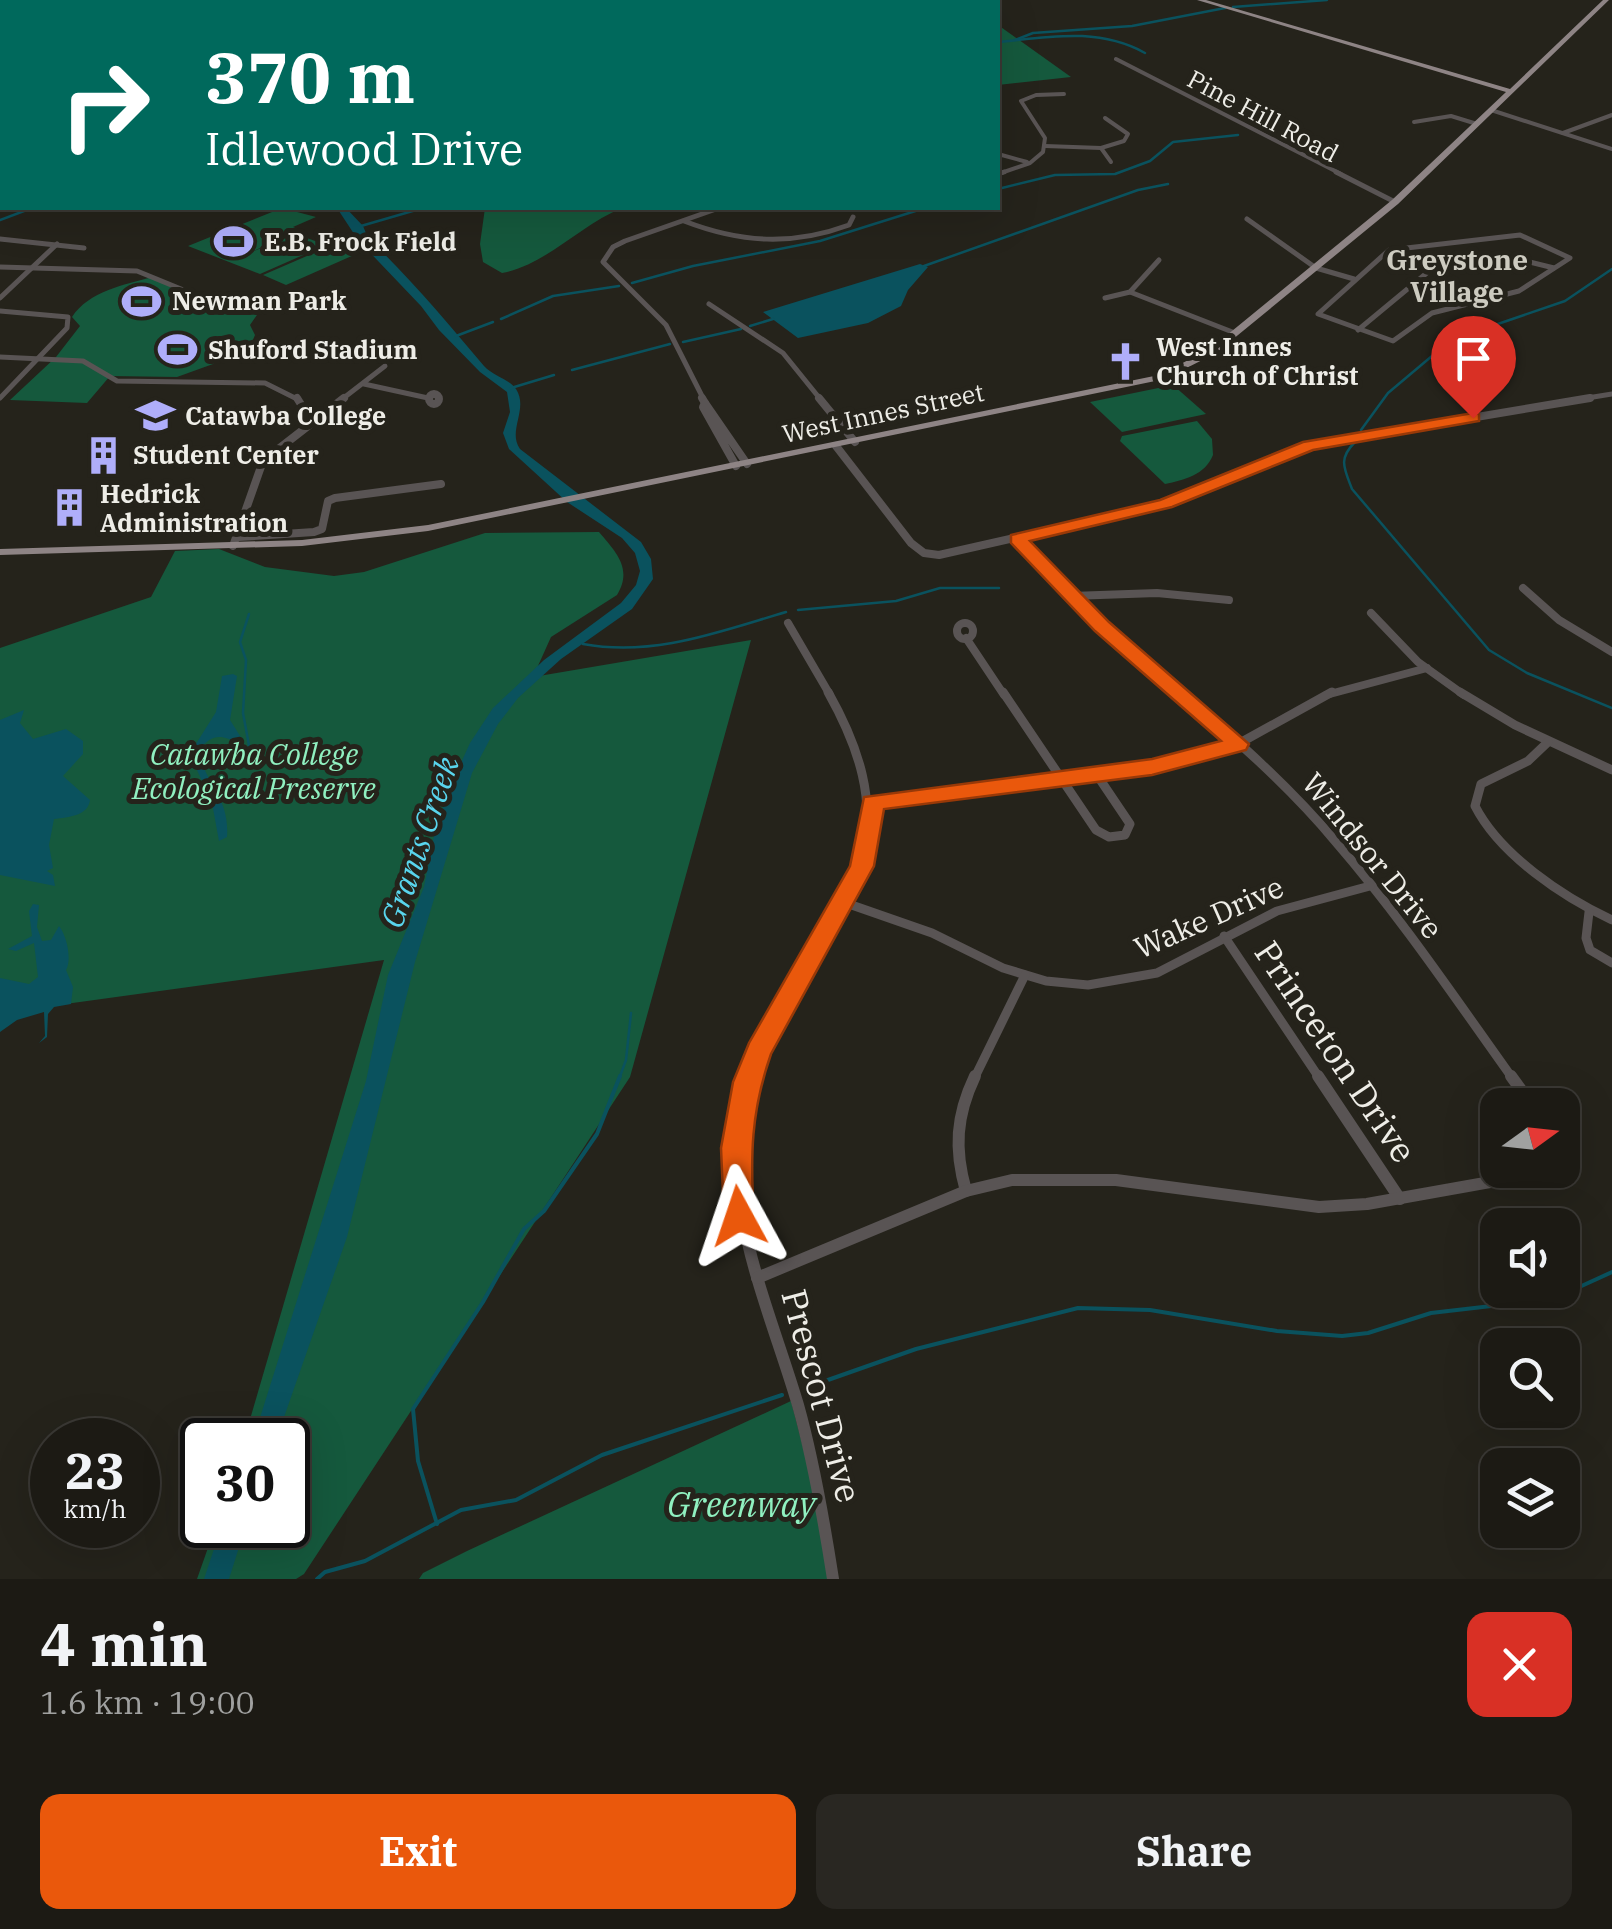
<!DOCTYPE html>
<meta charset="utf-8">
<style>
body{margin:0;font-family:"IBM Plex Serif",serif;background:#292722;color:#f1f3f6;height:100vh;display:flex;flex-direction:column;font-size:38px;white-space:nowrap}
*{box-sizing:border-box;margin:0}
p{font-size:32px;color:#a0a1a0}
.icon{flex:none;width:55px;height:55px;fill:none;stroke:currentColor;stroke-width:2;stroke-linecap:round;stroke-linejoin:round}
.map{position:relative;height:1579px;overflow:hidden}
.sheet{display:flex;flex-direction:column;background:#1c1a14;flex:1}
.sheet>*{flex:none}
.banner{position:absolute;left:0px;top:0px;width:1000px;height:210px;box-shadow:0 10px 40px #0002,0 0 0 2px #3a3834;background:#00695c;color:#fff;overflow:hidden}
.needle{width:65px;rotate:75deg}
.fabs{position:absolute;left:1480px;top:1088px;display:grid;gap:20px}
.fabs a{display:grid;place-items:center;width:100px;height:100px;border-radius:20px;background:#1c1a14;box-shadow:0 10px 40px #0002,0 0 0 2px #3a3834;font-size:50px}
.speed{position:absolute;left:30px;top:1418px;display:flex;gap:20px;font-size:50px;font-weight:700;text-align:center}
.speed>*{display:grid;place-content:center;width:130px;height:130px;border-radius:50%;background:#1c1a14;box-shadow:0 10px 40px #0002,0 0 0 2px #3a3834;line-height:1}
.speed small{font-size:25px;font-weight:400}
.speed .limit{border:5px solid #111;border-radius:15px;background:#fff;color:#111}
.pin{position:absolute;display:grid;place-items:center;width:85px;height:85px;color:#fff;margin:-102px -42px;border-radius:50% 50% 50% 0;rotate:-45deg;box-shadow:0 0 10px #0007}
.pin .icon{rotate:45deg}
.me{position:absolute;width:110px;margin:-55px;rotate:355deg;stroke-linejoin:round;filter:drop-shadow(0 0 8px #0008)}
.turn{display:flex;align-items:center;gap:35px;height:210px;padding:0 40px;font-size:45px}
.turn .icon{width:130px;height:130px;stroke-width:2.5}
.turn b{display:block;font-size:70px;line-height:85px}
.round{display:grid;place-items:center;flex:none;width:105px;height:105px;border-radius:20px;background:#292722}
.headline{display:flex;align-items:center;justify-content:space-between;height:170px;padding:0 40px}
h1{font-size:60px;font-weight:700;line-height:75px}
.primary-button{display:flex;gap:20px;margin-top:auto;padding:20px 40px}
.primary-button a{flex:1;height:115px;border-radius:20px;background:#ea580c;color:#fff;font-size:40px;font-weight:700;line-height:115px;text-align:center}
.primary-button a+a{background:#292722;color:#f1f3f6}
.map>svg:first-child{display:block}
.green{fill:#15593d}
.water{fill:#0a525e}
.lines{fill:none;stroke-linecap:round;stroke-linejoin:round}
.stream-far1{stroke:#0a525e;stroke-width:2.5}
.stream{stroke:#0a525e;stroke-width:4}
.minor-far4{stroke:#595454;stroke-width:4}
.minor-far3{stroke:#595454;stroke-width:5}
.minor-far2{stroke:#595454;stroke-width:8}
.minor-far1{stroke:#595454;stroke-width:9}
.minor{stroke:#595454;stroke-width:12}
.secondary{fill:#776f6f;fill-rule:evenodd}
.primary{fill:#8e8485;fill-rule:evenodd}
.route{fill:#ea580c;stroke:#983908;stroke-width:2.5}
.labels{text-anchor:middle;stroke-width:10;stroke-linejoin:round;paint-order:stroke}
.far-street-label{font-size:25px;fill:#eeede7;stroke:#25231b}
.far-poi-label{font-size:25px;font-weight:bold;fill:#eeede7;stroke:#25231b;text-anchor:start}
.far-neighbourhood-label{font-size:28px;font-weight:bold;fill:#cdcbc0;stroke:#25231b}
.park-label{font-size:30px;font-style:italic;fill:#90f0c0;stroke:#25231b}
.street-label{font-size:30px;fill:#eeede7;stroke:#25231b}
.water-label{font-size:32px;font-style:italic;fill:#59d5ed;stroke:#25231b}
.near-street-label{font-size:35px;fill:#eeede7;stroke:#25231b}
.near-park-label{font-size:35px;font-style:italic;fill:#90f0c0;stroke:#25231b}
</style>
<div class="map">
<svg width="1612" height="1579" viewBox="0 0 1612 1579">
<rect width="100%" height="100%" fill="#25231b"/>
<!-- green -->
<g class="green">
<polygon points="998,25 1071,77 998,85"/>
<polygon points="282,208 316,217 293,227 300,230 249,253 296,234 326,245 260,274 188,246"/>
<path d="M485 208H622C580 225 546 265 502 273L483 262 480 244Z"/>
<polygon points="330,246 354,255 286,285 263,275"/>
<path d="M152 277 177 286 192 297 268 299 250 325 255 335 252 342 237 350 238 355 177 377 110 376 87 403 10 400 56 357 80 326 72 317C89 291 124 285 152 277Z"/>
<polygon points="1173,385 1206,414 1122,432 1090,402"/>
<path d="M1197 421 1212 439 1213 455C1205 475 1184 480 1165 484L1120 441 1122 436Z"/>
<path d="M599 532C616 552 633 569 617 595L551 637 533 677 751 640 630 1077 304 1574 296 1579H197L216 1525H288V1440H244L384 960 0 1013V648L151 597 175 551 219 549 265 567 334 576 364 572 485 533Z"/>
<polygon points="791,1401 812,1481 830,1579 419,1579 423,1573 467,1551"/>
</g>
<!-- water -->
<g class="water">
<path d="M337 208H346L363 226 368 238C410 278 447 322 484 366 493 376 509 379 516 389 529 409 507 431 520 449L641 542 651 559 653 579 632 609 561 659 518 698 498 724 472 773 415 962 347 1237 276 1440H253L366 1081 388 975 424 887 436 826 455 776 470 743 493 708 544 660 621 603 636 585 640 571 635 553 622 538 567 502 509 449 503 433 510 412 507 392 480 372 439 330 421 306 358 240Z"/>
<polygon points="920,264 928,267 908,290 901,306 868,323 798,338 763,312"/>
<path d="M233 674 237 676 230 720 242 739 239 744C221 734 212 734 199 750 203 782 230 796 227 837L219 841 212 803 197 770 194 747 216 712 222 676Z"/>
<path d="M24 710 20 723 33 739 66 729 83 741V754L63 776 90 800C88 816 69 817 54 819L49 845 53 868 47 871 53 875 55 886 0 875V720Z"/>
<path d="M33 904 39 905 37 927 42 941 51 940 59 926C67 936 72 960 66 970L73 987 71 1004 54 1007 48 1014 47 1037 39 1043 45 1036 44 1012 17 1020 0 1032V978L29 984 38 977 34 943 16 951 8 949 32 936 29 911Z"/>
<polygon points="222,1525 246,1525 229,1579 204,1579"/>
</g>
<g class="lines">
<!-- stream-far1 -->
<g class="stream-far1">
<polyline points="1233,7 1327,0"/>
<polyline points="1015,40 1033,33 1132,26 1225,8"/>
<path d="M998 42C1049 37 1098 27 1145 53"/>
<polyline points="998,189 1055,175 1115,174 1150,161 1173,142 1238,135"/>
<polyline points="0,220 32,208"/>
<polyline points="361,226 423,208"/>
<polyline points="924,266 1138,190 1168,184"/>
<polyline points="632,283 693,266 820,241 925,208"/>
<polyline points="501,319 553,296 619,286"/>
<polyline points="750,326 773,319"/>
<polyline points="456,336 493,322"/>
<polyline points="683,342 741,329"/>
<polyline points="572,370 670,344"/>
<polyline points="511,388 554,375"/>
<polyline points="1361,430 1388,393 1451,340 1565,301 1612,269"/>
<path d="M1355 442C1338 459 1344 468 1352 489L1489 650 1527 673 1612 708"/>
<polyline points="798,610 896,601 940,588 999,588"/>
<polyline points="249,614 240,642 246,660 243,713 250,751"/>
<path d="M583 644C654 657 718 632 786 612"/>
<polyline points="619,1079 626,1060 631,1013"/>
</g>
<!-- stream -->
<g class="stream">
<polyline points="808,1387 916,1349 1078,1308 1150,1310 1277,1331 1342,1336 1368,1333 1431,1313 1553,1299 1612,1272"/>
<polyline points="437,1524 418,1461 413,1409 483,1302 524,1229 544,1211 597,1134 620,1076"/>
<polyline points="317,1579 325,1572 365,1561 461,1510 516,1500 602,1455 782,1395"/>
</g>
<!-- minor-far4 -->
<g class="minor-far4">
<polyline points="315,0 319,0"/>
<polyline points="813,0 820,2"/>
<polyline points="109,2 125,0"/>
<polyline points="672,2 704,0"/>
<polyline points="918,2 923,0"/>
<polyline points="1116,59 1341,174"/>
<polyline points="1491,110 1612,149"/>
<polyline points="1414,122 1451,116 1477,124"/>
<polyline points="1563,133 1612,115"/>
<polyline points="1045,146 1101,148 1124,141 1128,134 1105,118"/>
<polyline points="1101,148 1111,162"/>
<polyline points="998,154 1027,162"/>
<polyline points="998,174 1030,163 1043,152 1045,138 1021,101 1036,95 1064,94"/>
</g>
<!-- minor-far3 -->
<g class="minor-far3">
<polyline points="1336,172 1395,202"/>
<polyline points="998,174 1004,172"/>
<polyline points="1247,219 1316,268 1354,279"/>
<path d="M684 221C741 243 792 246 849 225L853 217"/>
<polygon points="1520,235 1570,258 1519,291 1432,313 1393,341 1318,314 1389,250"/>
<polyline points="0,239 84,248"/>
<polyline points="0,267 137,271 203,298"/>
<polyline points="1130,292 1235,333"/>
<polyline points="0,298 57,244"/>
<polyline points="1105,298 1130,292 1159,260"/>
<polyline points="709,304 783,353 821,400"/>
<polyline points="0,311 68,317 67,328 0,398"/>
<polyline points="1358,330 1434,267 1513,258 1554,268"/>
<polyline points="0,357 83,361 117,381 265,383 299,400"/>
<polyline points="364,384 428,398"/>
<polyline points="341,400 385,366"/>
<polyline points="704,400 666,325 603,262 613,247 625,241 719,208"/>
<polyline points="1575,400 1612,394"/>
</g>
<!-- minor-far2 -->
<g class="minor-far2">
<circle cx="434" cy="399" r="5"/>
<polyline points="297,398 312,422"/>
<polyline points="702,398 705,403"/>
<polyline points="819,398 855,442"/>
<polyline points="836,446 911,543 924,553 939,555 1164,504 1309,445 1590,398"/>
<polyline points="736,466 703,407 705,403 747,464"/>
<polyline points="239,537 314,532 322,529 328,501 335,498 441,484"/>
<polyline points="1017,539 1086,608 1184,695"/>
<polyline points="233,546 263,461 344,398"/>
<polyline points="1523,588 1559,620 1612,652"/>
<polyline points="1071,596 1157,593 1229,600"/>
<polyline points="1371,613 1418,662 1464,695"/>
<circle cx="965" cy="631" r="8"/>
<polyline points="788,623 830,695"/>
<polyline points="966,638 1004,695"/>
<polyline points="1326,695 1427,668"/>
</g>
<!-- minor-far1 -->
<g class="minor-far1">
<polyline points="1003,692 1096,830 1109,837 1125,835 1130,824 1097,775"/>
<path d="M1181 692C1235 739 1289 786 1335 841 1400 916 1455 998 1513 1079"/>
<polyline points="1460,692 1515,725 1612,770"/>
<path d="M1548 742 1528 761 1481 784 1475 806C1500 855 1563 897 1612 920"/>
<polyline points="872,803 1097,775 1205,756 1238,744 1332,692"/>
<polyline points="843,902 932,933 1003,968 1046,981 1088,985 1157,973 1277,911 1370,886"/>
<polyline points="1589,912 1586,938 1590,950 1612,963"/>
<polyline points="1224,936 1320,1079"/>
<path d="M748 1079C799 917 933 878 828 692"/>
<polyline points="974,1079 1025,975"/>
</g>
<!-- minor -->
<g class="minor">
<path d="M749 1076C713 1191 766 1297 798 1405 814 1462 824 1521 833 1579"/>
<polyline points="1318,1076 1400,1199"/>
<polyline points="1511,1076 1532,1105"/>
<polyline points="1562,1146 1568,1162 1562,1169"/>
<path d="M966 1191C954 1149 956 1116 975 1076"/>
<polyline points="757,1278 966,1191 1012,1180 1116,1180 1319,1207 1367,1204 1558,1170"/>
</g>
<!-- secondary -->
<g class="secondary">
<polygon points="183,0 180,2 174,2 176,0"/>
<polygon points="0,154 2,154 2,159 0,160"/>
</g>
<!-- primary -->
<polygon class="primary" points="1197,0 1206,0 1510,89 1603,0 1609,0 1398,204 1216,353 1165,379 428,531 302,546 0,555 0,549 302,540 428,525 1159,375 1210,349 1392,200 1506,92"/>
</g>
<!-- route -->
<path class="route" d="M1473 413 1479 414V421L1313 450 1172 507 1030 541 1109 622 1249 744 1246 750 1152 775 884 809 874 866 771 1054C751 1111 750 1157 754 1216L750 1226 739 1230 728 1226 724 1216 721 1148 733 1082 749 1043 850 866 864 797 1152 759 1221 741 1095 631 1011 543V535L1160 500 1303 442Z"/>
<!-- icons -->
<defs>
<symbol id="stadium-bare" viewBox="-9 -9 18 18"><path d="M0-5a6.5 5 0 1 0 0 10a6.5 5 0 1 0 0-10ZM-3.5-1.8h7v3.6h-7Z" fill="#afaefa" stroke="#25231b" stroke-width="2.5" paint-order="stroke"/></symbol>
<symbol id="church-bare" viewBox="-9 -9 18 18"><path d="M-1.2-6h2.4v3.5h3.3v2.4h-3.3V6h-2.4V-.1h-3.3v-2.4h3.3Z" fill="#afaefa" stroke="#25231b" stroke-width="2.5" paint-order="stroke"/></symbol>
<symbol id="university-bare" viewBox="-9 -9 18 18"><path d="M0-5L7-2L0 1L-7-2ZM-4 1L0 2.5L4 1V4Q0 6-4 4Z" fill="#afaefa" stroke="#25231b" stroke-width="2.5" paint-order="stroke"/></symbol>
<symbol id="building-bare" viewBox="-9 -9 18 18"><path d="M-4-6H4V6H1V3H-1V6H-4ZM-2.5-4.3h1.7v1.8h-1.7ZM.8-4.3h1.7v1.8H.8ZM-2.5-1h1.7V.8h-1.7ZM.8-1h1.7V.8H.8Z" fill="#afaefa" stroke="#25231b" stroke-width="2.5" paint-order="stroke"/></symbol>
</defs>
<g fill-rule="evenodd">
<use href="#stadium-bare" x="206" y="214" width="55" height="55"/>
<use href="#stadium-bare" x="114" y="274" width="55" height="55"/>
<use href="#stadium-bare" x="150" y="322" width="55" height="55"/>
<use href="#church-bare" x="1098" y="334" width="55" height="55"/>
<use href="#university-bare" x="128" y="388" width="55" height="55"/>
<use href="#building-bare" x="76" y="428" width="55" height="55"/>
<use href="#building-bare" x="42" y="480" width="55" height="55"/>
</g>
<g class="labels">
<!-- far-street labels -->
<g class="far-street-label">
<text transform="translate(1263 116) rotate(28)" y="9">Pine Hill Road</text>
<text transform="translate(883 413) rotate(-12)" y="9">West Innes Street</text>
</g>
<!-- far-poi labels -->
<g class="far-poi-label">
<text x="264" y="251">E.B. Frock Field</text>
<text x="172" y="310">Newman Park</text>
<text x="1156" y="356">West Innes<tspan x="1156" dy="29">Church of Christ</tspan></text>
<text x="208" y="359">Shuford Stadium</text>
<text x="185" y="425">Catawba College</text>
<text x="133" y="464">Student Center</text>
<text x="100" y="503">Hedrick<tspan x="100" dy="29">Administration</tspan></text>
</g>
<!-- far-neighbourhood labels -->
<g class="far-neighbourhood-label">
<text x="1457" y="270">Greystone<tspan x="1457" dy="32">Village</tspan></text>
</g>
<!-- park labels -->
<g class="park-label">
<text x="254" y="765">Catawba College<tspan x="254" dy="34">Ecological Preserve</tspan></text>
</g>
<!-- street labels -->
<g class="street-label">
<text transform="translate(1372 856) rotate(51)" y="10">Windsor Drive</text>
<text transform="translate(1209 918) rotate(-24)" y="10">Wake Drive</text>
</g>
<!-- water labels -->
<g class="water-label">
<text transform="translate(420 842) rotate(-71)" y="11">Grants Creek</text>
</g>
<!-- near-street labels -->
<g class="near-street-label">
<text transform="translate(1335 1052) rotate(56)" y="12">Princeton Drive</text>
<text transform="translate(821 1396) rotate(75)" y="12">Prescot Drive</text>
</g>
<!-- near-park labels -->
<g class="near-park-label">
<text x="741" y="1517">Greenway</text>
</g>
</g>
</svg>
<div class="fabs">
<a><svg class="needle" viewBox="-14 -14 28 28"><path d="M0-13l5 13h-10z" fill="#e53935"/><path d="M0 13l5-13h-10z" fill="#a0a1a0"/></svg></a>
<a><svg class="icon" aria-label="sound" viewBox="0 0 24 24"><path d="M4 9h4l5-4v14l-5-4H4zM17 9q2 3 0 6"/></svg></a>
<a><svg class="icon" aria-label="search" viewBox="0 0 24 24"><circle cx="10" cy="10" r="6"/><path d="M15 15l6 6"/></svg></a>
<a><svg class="icon" aria-label="layers" viewBox="0 0 24 24"><path d="M12 4l9 5-9 5-9-5zM3 14l9 5 9-5"/></svg></a>
</div>
<div class="speed"><div>23<small>km/h</small></div><div class="limit">30</div></div>
<div class="pin" style="left:1473px;top:418px;background:#d93025"><svg class="icon" aria-label="arrive" viewBox="0 0 24 24"><path d="M6 21V4h12l-3 4 3 4H6"/></svg></div>
<svg class="me" style="left:739px;top:1216px" viewBox="-20 -20 40 40"><path d="M0-17L14 15 0 8-14 15z" fill="#ea580c" stroke="#fff" stroke-width="4"/></svg>
<div class="banner">
<div class="turn"><svg class="icon" aria-label="right" viewBox="0 0 24 24"><path d="M7 20v-9h11M14 6l5 5-5 5"/></svg><div><b>370 m</b>Idlewood Drive</div></div>
</div>
</div>
<section class="sheet">
<div class="headline"><div><h1>4 min</h1><p>1.6 km · 19:00</p></div><a class="round" style="background:#d93025;color:#fff"><svg class="icon" aria-label="close" viewBox="0 0 24 24"><path d="M6 6l12 12M18 6L6 18"/></svg></a></div>
<div class="primary-button"><a>Exit</a><a>Share</a></div>
</section>
